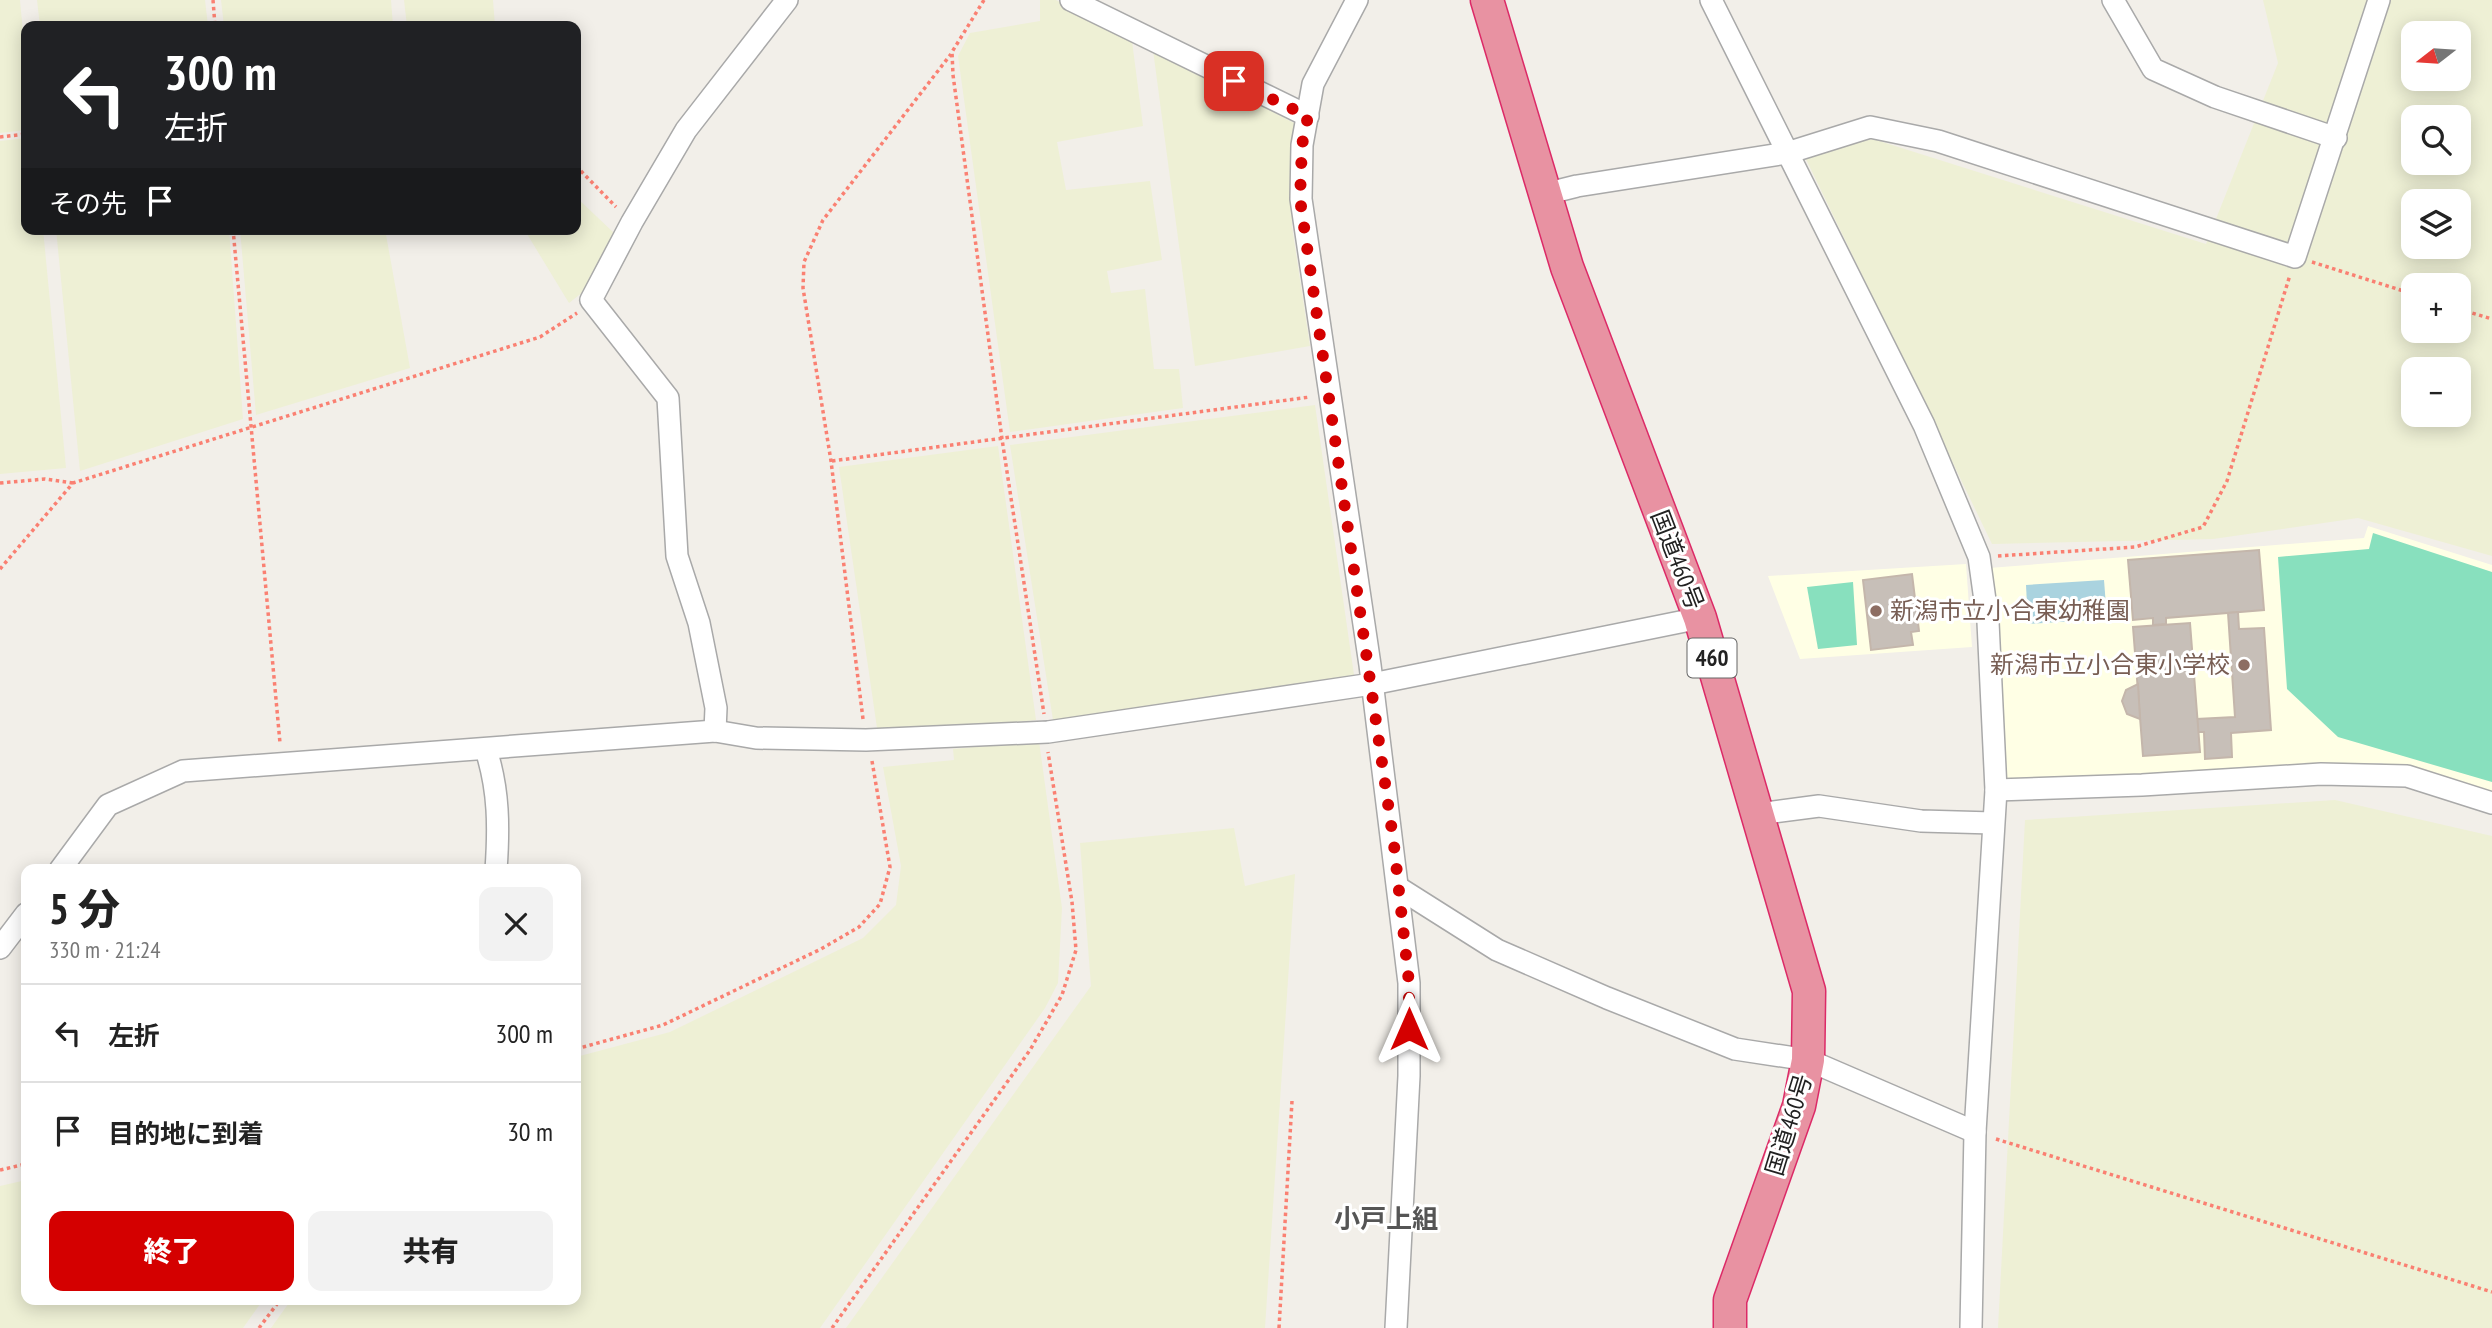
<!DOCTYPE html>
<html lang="ja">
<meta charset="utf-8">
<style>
body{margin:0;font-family:"PT Sans Narrow","Noto Sans JP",sans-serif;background:#f2f2f2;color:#222;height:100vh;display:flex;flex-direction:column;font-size:26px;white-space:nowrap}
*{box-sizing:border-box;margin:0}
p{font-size:23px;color:#767676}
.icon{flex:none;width:38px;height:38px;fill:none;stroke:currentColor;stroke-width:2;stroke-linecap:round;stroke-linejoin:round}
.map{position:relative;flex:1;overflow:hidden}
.side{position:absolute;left:21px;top:864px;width:560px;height:441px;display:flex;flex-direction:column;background:#fff;border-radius:14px;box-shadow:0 4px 18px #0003}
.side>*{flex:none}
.top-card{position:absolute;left:21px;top:21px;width:560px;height:214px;border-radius:14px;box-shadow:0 4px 18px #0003;background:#202124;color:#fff;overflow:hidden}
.needle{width:46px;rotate:253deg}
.fabs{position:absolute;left:2401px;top:21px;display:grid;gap:14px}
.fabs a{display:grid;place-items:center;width:70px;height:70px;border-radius:14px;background:#fff;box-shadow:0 4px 18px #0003;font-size:35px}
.pin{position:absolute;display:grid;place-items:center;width:60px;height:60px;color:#fff;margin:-30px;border-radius:14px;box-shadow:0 4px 10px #0006}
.me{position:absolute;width:77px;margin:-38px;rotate:0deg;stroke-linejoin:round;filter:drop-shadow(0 0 5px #0008)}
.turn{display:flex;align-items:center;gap:24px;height:147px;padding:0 28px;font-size:32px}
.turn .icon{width:91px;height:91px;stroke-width:2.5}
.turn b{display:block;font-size:49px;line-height:60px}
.then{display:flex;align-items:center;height:66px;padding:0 28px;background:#0003;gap:14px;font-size:26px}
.round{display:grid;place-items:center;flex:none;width:74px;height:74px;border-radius:14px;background:#f2f2f2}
.overview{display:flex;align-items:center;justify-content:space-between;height:119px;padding:0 28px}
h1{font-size:42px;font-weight:800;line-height:52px}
.button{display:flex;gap:14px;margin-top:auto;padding:14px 28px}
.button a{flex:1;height:80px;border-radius:14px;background:#d40000;color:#fff;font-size:28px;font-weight:800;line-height:80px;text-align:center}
.button a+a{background:#f2f2f2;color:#222}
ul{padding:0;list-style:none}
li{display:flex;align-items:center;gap:21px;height:98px;padding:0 28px;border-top:2px solid #e0e0e0}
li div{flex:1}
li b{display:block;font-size:26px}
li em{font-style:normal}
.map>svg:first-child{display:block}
.education{fill:#ffffe5}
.farmland{fill:#eef0d5;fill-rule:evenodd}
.pitch{fill:#88e0be}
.water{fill:#aad3df}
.building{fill:#c7bfb8;stroke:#c4b6ab;stroke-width:2}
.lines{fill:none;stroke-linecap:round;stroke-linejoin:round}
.minor-casing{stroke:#a9a9a9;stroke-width:24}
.highway-casing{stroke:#dc2a67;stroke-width:35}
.path{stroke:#fa8072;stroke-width:3.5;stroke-dasharray:3.5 3.5;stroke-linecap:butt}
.minor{stroke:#fff;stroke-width:21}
.highway{stroke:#e892a2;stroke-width:32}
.route{stroke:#d40000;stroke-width:12;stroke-dasharray:0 21.6}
.education-dot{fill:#8d6e63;stroke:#fff;stroke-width:2.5}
.labels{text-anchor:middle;stroke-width:6;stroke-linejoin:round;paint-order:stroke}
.shield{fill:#fff;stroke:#646464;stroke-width:2}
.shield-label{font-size:23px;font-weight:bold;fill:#222}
.street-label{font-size:24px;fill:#222;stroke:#fff}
.education-label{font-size:24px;fill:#785e54;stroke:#fff;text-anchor:start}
.neighbourhood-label{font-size:26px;font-weight:bold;fill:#555;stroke:#fff}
</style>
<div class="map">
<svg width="2492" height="1328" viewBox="0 0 2492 1328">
<rect width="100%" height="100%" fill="#f2efe9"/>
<!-- education -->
<g class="education">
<polygon points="2368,526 2492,565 2492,795 2381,763 2005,784 1989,568 2364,538"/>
<polygon points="1966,564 1972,647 1800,659 1768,576"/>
</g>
<!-- farmland -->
<g class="farmland">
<polygon points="0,0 20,0 26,65 26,130 0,133"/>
<polygon points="37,0 205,0 208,26 40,26"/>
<polygon points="221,0 391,0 393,26 224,26"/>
<polygon points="404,0 493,0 495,26 407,26"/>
<polygon points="1040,0 1056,0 1132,41 1143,126 1057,142 1066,190 1150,181 1162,260 1107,271 1111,293 1145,289 1154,369 1179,369 1183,408 1010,432 958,56 970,33 1040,21"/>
<path d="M2263 0H2492V556L2358 518 2213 539 1992 544 1803 153 1873 139 2206 244 2278 63ZM2413 33H2459V79H2413ZM2413 117H2459V163H2413ZM2413 201H2459V247H2413ZM2413 285H2459V331H2413ZM2413 369H2459V415H2413Z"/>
<polygon points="1153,50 1294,123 1292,226 1310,346 1195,366"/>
<polygon points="26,138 26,229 43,229 66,468 0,474 0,141"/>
<polygon points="576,197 614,233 588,288 569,303 524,229 576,229"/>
<polygon points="56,229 229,229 243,419 80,471"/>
<polygon points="240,229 385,229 410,368 256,415"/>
<polygon points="1315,405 1354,675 1053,720 1010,445"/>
<polygon points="998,446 1036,720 945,729 877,728 839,467"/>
<polygon points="1039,741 1062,908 1058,983 1045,1008 820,1328 271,1328 291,1300 576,1300 576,1057 670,1032 863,938 896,905 901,866 883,767 954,760 953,749"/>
<polygon points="2335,800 2492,836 2492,1328 1998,1328 2025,820"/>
<polygon points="1234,828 1245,886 1295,874 1265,1328 846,1328 1091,986 1080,843"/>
<polygon points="26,1180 26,1300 263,1300 243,1328 0,1328 0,1186"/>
</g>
<!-- pitch -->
<g class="pitch">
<polygon points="2373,533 2492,572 2492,782 2338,737 2287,689 2278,557 2369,549"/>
<polygon points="1853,582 1857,645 1818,649 1807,587"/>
</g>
<!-- water -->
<polygon class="water" points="2104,580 2107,619 2028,624 2026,585"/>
<!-- building -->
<g class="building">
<polygon points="2259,550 2264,610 2166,618 2166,624 2153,625 2153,618 2133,620 2128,560"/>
<polygon points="1912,574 1919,631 1911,632 1913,645 1871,650 1863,580"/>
<polygon points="2238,612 2239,629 2264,628 2271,730 2231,733 2232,757 2205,759 2204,732 2198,732 2197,719 2235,717 2228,613"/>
<polygon points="2190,623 2200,752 2143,756 2133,627"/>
<polygon points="2138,684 2140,719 2127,714 2122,701 2126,690"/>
</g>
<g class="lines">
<defs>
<g id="minor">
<polyline points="1071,0 1308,116"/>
<polyline points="1357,0 1313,84 1302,145 1301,199 1370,665 1409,983 1409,1076 1396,1328"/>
<polyline points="1711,0 1924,425 1979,557 1988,622 1996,790 1975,1132 1971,1328"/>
<polyline points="2113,0 2153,69 2215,97 2336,138"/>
<polyline points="1545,194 1577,186 1787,153 1870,127 1938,141 2295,257 2379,0"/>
<polyline points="715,731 716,708 699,623 677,556 668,398 591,300 632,222 686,130 787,0"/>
<path d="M486 750C499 790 499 828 496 870"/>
<polyline points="1996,790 2142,785 2321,774 2407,776 2492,803"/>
<polyline points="1759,814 1819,806 1921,821 1993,823"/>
<polyline points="60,870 108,805 183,771 715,731 756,738 866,740 1048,732 1372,684 1700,618"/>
<polyline points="1399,888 1497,950 1607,998 1735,1049 1808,1060 1975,1132"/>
<polyline points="0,948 26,914"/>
</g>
<polyline id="highway" points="1487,0 1567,267 1700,618 1809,991 1808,1060 1799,1106 1730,1300 1730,1328"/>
</defs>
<!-- minor casing -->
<use href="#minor" class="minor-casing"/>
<!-- highway casing -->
<use href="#highway" class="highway-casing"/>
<!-- path -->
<g class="path">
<polyline points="213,0 215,26"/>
<polyline points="984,0 952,52 953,75 1002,439 1044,714"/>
<polyline points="0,137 26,134"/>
<polyline points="576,166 616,207"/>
<polyline points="233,229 280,743"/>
<polyline points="2312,262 2413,294"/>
<polyline points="2459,309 2492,319"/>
<polyline points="832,461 1310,397"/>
<polyline points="0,483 45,479 73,483"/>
<polyline points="1998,556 2135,547 2203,527 2227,481 2290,275"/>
<polyline points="0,569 73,483 540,337 577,313"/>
<polyline points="863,719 831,461 803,288 804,262 823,220 951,54"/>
<polyline points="576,1049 663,1025 821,949 859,927 880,904 890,867 872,761"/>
<polyline points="1996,1139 2492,1292"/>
<polyline points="0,1170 26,1164"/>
<polyline points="259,1328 280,1300"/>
<polyline points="832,1328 1030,1050 1062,995 1076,950 1072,902 1048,752"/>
<polyline points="1279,1328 1292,1101"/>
</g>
<!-- minor -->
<use href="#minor" class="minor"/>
<!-- highway -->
<use href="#highway" class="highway"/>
</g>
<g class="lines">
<!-- route -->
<polyline class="route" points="1234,81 1308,116 1302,145 1300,199 1394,845 1409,983 1409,1029"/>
</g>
<!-- markers -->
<g class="education-dot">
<circle cx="1876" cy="611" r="7"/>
<circle cx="2244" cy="665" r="7"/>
</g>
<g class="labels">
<!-- shield labels -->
<rect class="shield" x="1687.5" y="638.5" width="49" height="39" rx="5"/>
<g class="shield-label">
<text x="1712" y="666">460</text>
</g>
<!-- street labels -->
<g class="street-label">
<text transform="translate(1677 560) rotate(69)" y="8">国道460号</text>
<text transform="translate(1789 1125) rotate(-73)" y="8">国道460号</text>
</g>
<!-- education labels -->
<g class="education-label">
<text x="1890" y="619">新潟市立小合東幼稚園</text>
<text x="2230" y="673" text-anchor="end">新潟市立小合東小学校</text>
</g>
<!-- neighbourhood labels -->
<g class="neighbourhood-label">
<text x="1386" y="1228">小戸上組</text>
</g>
</g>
</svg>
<div class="fabs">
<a><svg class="needle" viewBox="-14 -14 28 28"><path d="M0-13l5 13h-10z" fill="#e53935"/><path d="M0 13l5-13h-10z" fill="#767676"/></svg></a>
<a><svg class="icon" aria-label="search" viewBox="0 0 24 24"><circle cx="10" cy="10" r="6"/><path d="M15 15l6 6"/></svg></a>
<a><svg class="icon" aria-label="layers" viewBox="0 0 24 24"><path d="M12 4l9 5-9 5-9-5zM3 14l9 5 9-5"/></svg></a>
<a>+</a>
<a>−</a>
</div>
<div class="pin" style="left:1234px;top:81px;background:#d93025"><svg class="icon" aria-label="arrive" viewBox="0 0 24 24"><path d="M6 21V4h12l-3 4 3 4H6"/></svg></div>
<svg class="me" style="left:1409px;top:1029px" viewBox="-20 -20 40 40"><path d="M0-17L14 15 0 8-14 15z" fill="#d40000" stroke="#fff" stroke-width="4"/></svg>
<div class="top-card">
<div class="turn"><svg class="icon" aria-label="left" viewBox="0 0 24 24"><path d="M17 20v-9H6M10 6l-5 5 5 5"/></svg><div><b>300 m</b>左折</div></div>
<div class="then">その先<svg class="icon" aria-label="arrive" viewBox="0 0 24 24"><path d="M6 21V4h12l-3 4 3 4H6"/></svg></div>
</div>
<section class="side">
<div class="overview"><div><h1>5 分</h1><p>330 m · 21:24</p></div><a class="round"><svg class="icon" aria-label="close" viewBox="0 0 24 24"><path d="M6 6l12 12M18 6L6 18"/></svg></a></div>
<ul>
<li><svg class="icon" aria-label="left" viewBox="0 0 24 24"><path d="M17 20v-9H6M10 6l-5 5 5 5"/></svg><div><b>左折</b></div><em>300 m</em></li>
<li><svg class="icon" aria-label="arrive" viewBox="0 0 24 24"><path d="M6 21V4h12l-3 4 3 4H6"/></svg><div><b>目的地に到着</b></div><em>30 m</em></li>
</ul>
<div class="button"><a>終了</a><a>共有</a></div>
</section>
</div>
